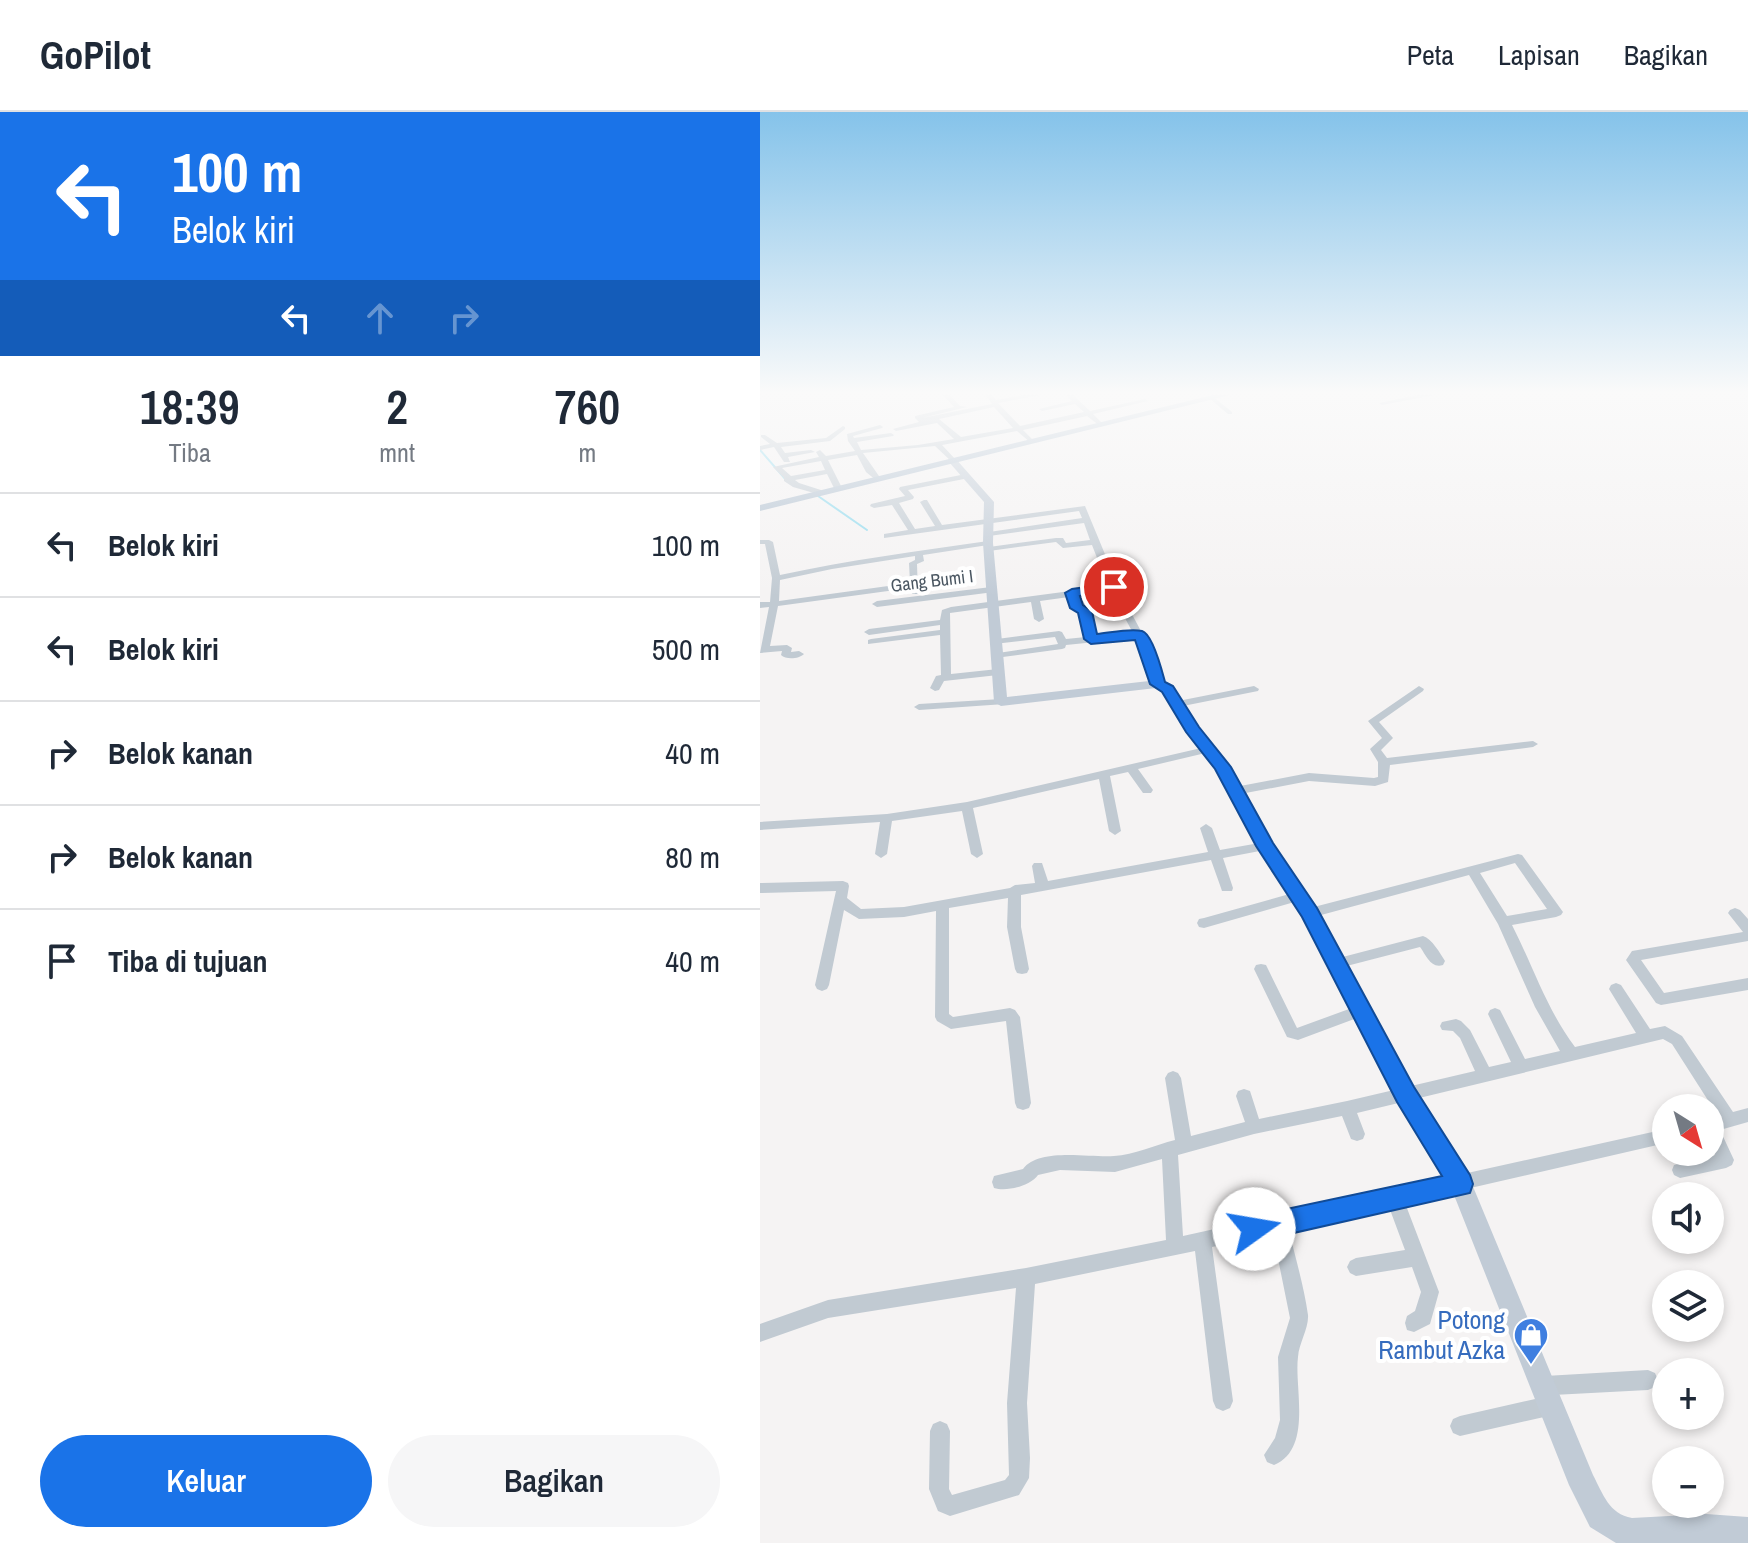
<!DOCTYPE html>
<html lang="id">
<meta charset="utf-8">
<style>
body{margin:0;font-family:"Archivo Narrow",sans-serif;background:#f6f6f7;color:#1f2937;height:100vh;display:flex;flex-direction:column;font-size:30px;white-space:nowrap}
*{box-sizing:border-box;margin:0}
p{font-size:26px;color:#747a83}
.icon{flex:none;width:44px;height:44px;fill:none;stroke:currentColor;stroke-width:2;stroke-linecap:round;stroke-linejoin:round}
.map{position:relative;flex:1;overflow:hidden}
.sheet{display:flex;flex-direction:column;background:#fff;width:760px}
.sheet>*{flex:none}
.banner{background:#1a73e8;color:#fff;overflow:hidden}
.needle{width:52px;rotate:143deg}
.controls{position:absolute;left:892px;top:982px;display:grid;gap:16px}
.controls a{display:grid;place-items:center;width:72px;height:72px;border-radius:50%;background:#fff;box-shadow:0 4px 12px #0003;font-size:40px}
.pin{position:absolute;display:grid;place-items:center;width:68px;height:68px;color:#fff;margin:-34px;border:4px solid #fff;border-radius:50%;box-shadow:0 2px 8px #0007}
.me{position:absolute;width:88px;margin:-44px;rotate:77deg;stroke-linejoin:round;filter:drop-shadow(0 0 6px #0008)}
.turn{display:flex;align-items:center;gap:28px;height:168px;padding:0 40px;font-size:36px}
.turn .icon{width:104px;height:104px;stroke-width:2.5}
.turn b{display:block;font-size:56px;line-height:68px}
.lanes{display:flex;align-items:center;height:76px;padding:0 40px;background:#0003;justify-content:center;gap:40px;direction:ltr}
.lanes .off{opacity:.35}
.eta{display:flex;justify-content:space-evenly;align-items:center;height:136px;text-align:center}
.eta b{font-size:48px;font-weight:600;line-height:56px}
.button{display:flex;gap:16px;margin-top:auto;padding:16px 40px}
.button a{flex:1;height:92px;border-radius:48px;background:#1a73e8;color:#fff;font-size:32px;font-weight:600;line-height:92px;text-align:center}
.button a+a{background:#f6f6f7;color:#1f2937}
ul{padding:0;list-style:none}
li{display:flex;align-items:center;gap:24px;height:104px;padding:0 40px;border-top:2px solid #e0e1e3}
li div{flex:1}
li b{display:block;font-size:30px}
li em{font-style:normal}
header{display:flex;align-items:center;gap:48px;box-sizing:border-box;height:112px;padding:0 40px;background:#fff;border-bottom:2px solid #e0e1e3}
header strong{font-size:38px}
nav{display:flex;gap:44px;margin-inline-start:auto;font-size:28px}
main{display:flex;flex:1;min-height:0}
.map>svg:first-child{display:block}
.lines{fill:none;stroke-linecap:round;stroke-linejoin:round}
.stream{stroke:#90daee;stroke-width:2}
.street{fill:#c1cad2;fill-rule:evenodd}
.secondary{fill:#c1cbd6;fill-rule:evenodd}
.primary{fill:#b3c2d1;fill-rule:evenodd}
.route{fill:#1a73e8;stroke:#114b97;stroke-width:2}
.labels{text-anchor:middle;stroke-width:8;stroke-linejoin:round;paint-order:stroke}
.far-street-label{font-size:18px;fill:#4a5661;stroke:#fff}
.near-shop-label{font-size:26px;fill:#366cbe;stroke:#fff;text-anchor:end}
</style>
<header>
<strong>GoPilot</strong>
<nav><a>Peta</a><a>Lapisan</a><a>Bagikan</a></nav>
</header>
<main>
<section class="sheet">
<div class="banner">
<div class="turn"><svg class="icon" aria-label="left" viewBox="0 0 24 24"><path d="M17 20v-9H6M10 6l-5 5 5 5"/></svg><div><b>100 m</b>Belok kiri</div></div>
<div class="lanes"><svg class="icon" aria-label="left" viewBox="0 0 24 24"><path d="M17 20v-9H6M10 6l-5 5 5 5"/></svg><svg class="icon off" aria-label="ahead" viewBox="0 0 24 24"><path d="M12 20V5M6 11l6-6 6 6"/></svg><svg class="icon off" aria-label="right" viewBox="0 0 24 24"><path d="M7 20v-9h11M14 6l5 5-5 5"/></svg></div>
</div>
<div class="eta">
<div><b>18:39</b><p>Tiba</p></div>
<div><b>2</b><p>mnt</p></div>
<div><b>760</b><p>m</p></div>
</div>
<ul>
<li><svg class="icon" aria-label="left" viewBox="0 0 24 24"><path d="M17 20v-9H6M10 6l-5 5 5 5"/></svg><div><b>Belok kiri</b></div><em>100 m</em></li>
<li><svg class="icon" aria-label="left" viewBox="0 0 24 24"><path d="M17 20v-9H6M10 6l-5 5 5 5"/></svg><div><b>Belok kiri</b></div><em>500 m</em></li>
<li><svg class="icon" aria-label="right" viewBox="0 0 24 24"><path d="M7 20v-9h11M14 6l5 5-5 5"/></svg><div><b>Belok kanan</b></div><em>40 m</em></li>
<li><svg class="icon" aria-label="right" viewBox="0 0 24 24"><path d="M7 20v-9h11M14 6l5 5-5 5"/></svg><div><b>Belok kanan</b></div><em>80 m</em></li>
<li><svg class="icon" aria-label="arrive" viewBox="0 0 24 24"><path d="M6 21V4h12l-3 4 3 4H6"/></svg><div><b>Tiba di tujuan</b></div><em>40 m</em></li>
</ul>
<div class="button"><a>Keluar</a><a>Bagikan</a></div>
</section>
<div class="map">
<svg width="988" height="1431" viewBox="0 0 988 1431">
<rect width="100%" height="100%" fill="#f5f3f3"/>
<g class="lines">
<!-- stream -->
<g class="stream">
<polyline points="0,338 27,369"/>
<polyline points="58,384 107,418"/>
</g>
<!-- street -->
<g class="street">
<path d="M183 283H190L200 294 207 295 162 306 232 292 226 283H232L236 288 263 283H280L238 291 260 314 324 300 315 292 282 299 279 297 312 289 306 283H313L330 299 385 287 388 289 333 302 343 312 340 314 327 304 263 318 274 329 271 331 257 319 182 333 196 348 192 350 175 334 103 341 121 367 117 369 106 360 97 343 68 348 82 376 81 378H75L67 362 35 368 39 371 64 379V383H61L33 375 24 369V366L13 355 59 345 56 340 60 338 66 344 95 339 88 329 87 322 120 313 123 315 122 316 93 324 94 326 131 321 134 323 133 324 97 330 101 338 158 333 194 327 177 311 136 319 133 317 159 310 155 306V304L194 295ZM234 295 253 316 201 325 179 307ZM61 349 65 358 31 364 22 356Z"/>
<polygon points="658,283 675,283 622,293 619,291"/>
<polygon points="452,284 472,300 472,302 468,302 450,287 449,286"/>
<polygon points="83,314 85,315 85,317 70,329 21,335 25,341 51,338 55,340 28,345 30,350 24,350 14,335 0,338 0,334 10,332 1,325 1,323 5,323 17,331 66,326"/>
<polygon points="206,362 209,362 209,366 148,378 154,385 153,387 139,391 155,417 175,414 160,390 164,388 167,388 182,413 325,394 359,476 355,479 317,484 321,494 330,499 335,524 373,521 359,495 361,493 367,493 397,549 403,572 402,574 398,575 393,572 387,549 375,526 306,533 305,536 302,537 235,546 235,542 238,541 298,532 295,525 234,532 234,528 237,527 299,519 302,520 306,527 326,525 321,501 314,498 309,485 280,489 284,507 279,510 274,507 271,490 190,501 191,562 238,557 243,560 238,563 184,569 179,578 175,579 170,576 176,564 181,563 180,523 108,532 108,528 111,527 180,518 180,513 109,523 104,520 109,517 180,508 182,498 191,495 348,474 332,433 303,436 296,430 229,439 225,437 229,435 296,426 303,426 306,431 330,428 324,411 229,424 225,422 229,420 322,406 319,399 124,426 124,422 148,418 132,393 114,396 110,394 111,392 145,384 139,377 140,375"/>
<path d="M0 428H9L13 430 20 463C89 448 158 439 228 429L232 431 228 433 163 443 164 449 157 452 158 482H152L150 476 18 494 10 534 27 533 32 536 31 540 39 539 44 542C39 547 26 548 21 543L22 539 0 541 9 495 0 496V490H10L12 466 5 432H0ZM155 444V448L149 451 150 471 19 489 20 468 72 457Z"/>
<polygon points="231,475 235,478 234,480 117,495 112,492 117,489"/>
<polygon points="494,574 499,577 498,579 418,595 413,592 418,589"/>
<polygon points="659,574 664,577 663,579 619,610 633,626 621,638 627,646 773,629 778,632 773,635 630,653 628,670 615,674 549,669 475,683 469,679 475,675 549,661 614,666 618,665 618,650 610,637 622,626 608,609"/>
<polygon points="241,587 246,590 245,592 159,598 154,595 159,592"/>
<polygon points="450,634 455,637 454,639 378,657 393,678 391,681 383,681 368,660 350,664 361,719 355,723 349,719 339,667 213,696 223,742 217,746 211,742 202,699 132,709 127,742 121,746 115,742 120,710 0,718 0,710 127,702 207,690"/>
<polygon points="446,712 452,716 460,738 505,730 511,734 505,738 463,746 473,776 472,779 462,779 461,776 451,748 261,783 261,815 269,857 267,861 262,862 257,861 255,857 247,815 248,786 189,796 189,902 193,905 250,896 255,898 260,905 271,991 269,996 263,998 257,996 255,991 246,909 191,917 177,909 175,905 176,799 144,805 99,807 84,798 69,873 67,877 62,879 57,877 55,873 76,779 0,781 0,771 83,769 88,771 89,774 87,786 101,797 144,795 250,776 255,773 275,771 272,754 274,751 282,751 288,769 448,740 440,716"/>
<path d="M758 742 762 743 803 800 801 803 796 805 752 813C773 854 787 898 815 935L876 921 849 877 851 873 856 871 861 873 890 917 905 914 922 924 973 1000 988 996V1010L960 1018 974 1048 972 1053 966 1056 920 1066 914 1063 912 1058 914 1053 955 1043 950 1033V1007L958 1004 912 932 903 927 597 1001 605 1022 603 1027 597 1029 591 1027 582 1004 494 1022 418 1043 423 1124 906 1017V1031L645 1091 679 1180 670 1212 654 1220 647 1218 645 1211 647 1204 655 1199 661 1180 652 1155 596 1164 590 1161 587 1155 590 1149 596 1146 645 1138 629 1095 529 1118C535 1145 544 1174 548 1203 549 1216 539 1231 538 1245 534 1275 553 1337 514 1353L507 1350 504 1343 515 1326 520 1308 518 1245 530 1206 513 1122 452 1135 473 1289 470 1296 463 1299 456 1296 453 1289 435 1139 275 1172 267 1291 270 1346 269 1366 259 1383 190 1404 178 1399 169 1377 170 1319 173 1312 180 1309 187 1312 190 1319 189 1377 192 1383 245 1368 249 1363 247 1291 256 1176 68 1206 0 1230V1212L68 1188 266 1156 406 1128 402 1047 355 1060 300 1058 278 1063C270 1074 247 1080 234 1076L232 1070 234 1064 263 1057C279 1035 330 1046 354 1044 374 1043 395 1033 415 1028L405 966 408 961 413 959 418 961 421 966 431 1024 485 1010 476 984 478 979 484 977 490 979 499 1007 587 989 715 959 700 926 693 919 682 918 680 914 682 910 696 907 701 909 710 918 729 955 751 950 728 902 730 898 735 896 740 898 765 947 800 939 775 895 738 812 709 763 550 806 545 804 543 801 545 798 550 796ZM755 751 787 797 747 804 720 761Z"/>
<polygon points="540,779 545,781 546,784 545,787 444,816 439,815 437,811 439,807 444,806"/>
<polygon points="975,796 980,798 988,807 988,829 881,848 904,881 988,866 988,878 901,893 896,891 866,848 872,839 983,820 968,801 970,798"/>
<path d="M663 824C672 827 680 841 685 849L683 853C671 857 666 843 660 835L575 857 570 856 568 852 570 848 575 847Z"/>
<polygon points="501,852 506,853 537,916 600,893 605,895 607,899 605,903 538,928 527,925 494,857 496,853"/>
<polygon points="888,1258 895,1261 898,1268 895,1275 888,1278 793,1283 800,1286 803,1293 800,1300 793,1303 700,1324 693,1321 690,1314 693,1307 700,1304 793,1283 785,1284 778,1281 775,1274 778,1267 785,1264"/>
</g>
<!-- secondary -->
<path class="secondary" d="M189 346H195L234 390 233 431 247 585 398 568 413 574 438 615 470 655 512 732 556 796 652 976 709 1065 833 1363C843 1382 849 1402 872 1406L946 1402 988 1405V1431H856L830 1415 809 1373 692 1078 638 988 543 804 497 734 456 657 427 620 403 580 396 576 241 594 234 590 223 431 224 390 189 350Z"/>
<!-- primary -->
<polygon class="primary" points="453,283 470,283 0,399 0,393"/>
</g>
<!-- sky -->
<linearGradient id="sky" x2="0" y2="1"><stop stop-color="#85c3ea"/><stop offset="0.58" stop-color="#fafafa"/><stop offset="1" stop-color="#fafafa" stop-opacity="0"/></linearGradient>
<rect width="988" height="484" fill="url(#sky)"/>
<!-- route -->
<path class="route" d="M354 471 361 475 359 478 320 484 323 493 332 499 337 522C350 521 369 516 382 519 393 522 402 559 405 570L413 574 439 615 471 655 513 731 557 796 654 975 710 1063 713 1072 710 1081 494 1130 484 1126 480 1117 484 1108 494 1104 682 1064 637 990 542 805 496 734 455 657 426 620 402 580 390 572 375 528 331 532 324 527 318 501 310 496 305 481 312 477Z"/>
<!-- icons -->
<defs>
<symbol id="shop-pin" viewBox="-11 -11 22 30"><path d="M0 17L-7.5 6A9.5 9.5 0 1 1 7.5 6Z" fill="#3f7fe0" stroke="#fff"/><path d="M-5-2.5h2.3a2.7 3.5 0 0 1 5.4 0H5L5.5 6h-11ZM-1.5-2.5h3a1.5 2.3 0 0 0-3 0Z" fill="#fff"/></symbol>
</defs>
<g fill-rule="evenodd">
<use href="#shop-pin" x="751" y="1203" width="40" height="54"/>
</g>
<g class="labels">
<!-- far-street labels -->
<g class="far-street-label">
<text transform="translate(172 469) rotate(-7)" y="6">Gang Bumi I</text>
</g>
<!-- near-shop labels -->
<g class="near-shop-label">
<text x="745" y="1217">Potong<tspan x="745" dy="30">Rambut Azka</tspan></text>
</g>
</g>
</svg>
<div class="controls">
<a><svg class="needle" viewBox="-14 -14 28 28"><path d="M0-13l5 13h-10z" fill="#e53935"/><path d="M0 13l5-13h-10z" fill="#747a83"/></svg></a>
<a><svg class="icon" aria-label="sound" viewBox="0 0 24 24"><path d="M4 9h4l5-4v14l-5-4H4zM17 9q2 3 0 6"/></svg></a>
<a><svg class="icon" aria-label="layers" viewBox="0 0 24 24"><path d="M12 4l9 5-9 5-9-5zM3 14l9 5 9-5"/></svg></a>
<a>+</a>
<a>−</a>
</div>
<div class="pin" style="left:354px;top:475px;background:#d93025"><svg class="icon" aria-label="arrive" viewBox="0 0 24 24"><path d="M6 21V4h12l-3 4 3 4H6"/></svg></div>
<svg class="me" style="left:494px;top:1117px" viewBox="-20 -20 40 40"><circle r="19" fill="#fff"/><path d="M0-13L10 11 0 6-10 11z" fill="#1a73e8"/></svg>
</div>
</main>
